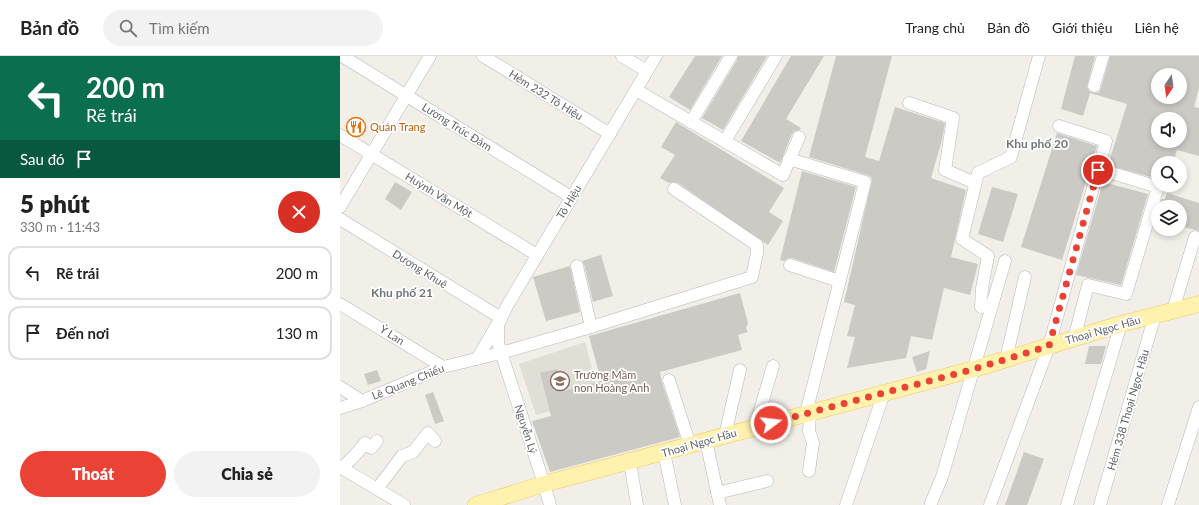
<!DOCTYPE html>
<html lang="vi">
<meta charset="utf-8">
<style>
body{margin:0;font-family:Lato,sans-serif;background:#f2f2f2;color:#222;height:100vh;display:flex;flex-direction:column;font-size:15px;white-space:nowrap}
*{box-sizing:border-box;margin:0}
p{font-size:13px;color:#767676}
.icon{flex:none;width:22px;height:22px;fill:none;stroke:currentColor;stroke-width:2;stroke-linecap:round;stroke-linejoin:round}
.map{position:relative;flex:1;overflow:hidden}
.drawer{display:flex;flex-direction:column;background:#fff;width:340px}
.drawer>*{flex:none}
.top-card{background:#0b6e4f;color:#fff;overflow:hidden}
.needle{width:26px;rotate:193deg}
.fabs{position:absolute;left:811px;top:12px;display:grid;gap:8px}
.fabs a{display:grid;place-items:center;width:36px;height:36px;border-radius:50%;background:#fff;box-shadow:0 2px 6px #0003;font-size:20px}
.pin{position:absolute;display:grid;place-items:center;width:34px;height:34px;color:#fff;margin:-17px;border:2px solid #fff;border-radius:50%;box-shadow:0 1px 4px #0007}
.me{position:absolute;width:44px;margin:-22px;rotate:75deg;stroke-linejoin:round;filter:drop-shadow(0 0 3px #0008)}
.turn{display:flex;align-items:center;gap:14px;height:84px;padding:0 20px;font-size:18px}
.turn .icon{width:52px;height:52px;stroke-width:2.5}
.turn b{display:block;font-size:28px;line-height:34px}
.then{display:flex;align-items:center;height:38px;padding:0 20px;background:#0003;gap:8px;font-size:15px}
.round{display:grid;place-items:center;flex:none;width:42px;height:42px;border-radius:21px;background:#f2f2f2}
.headline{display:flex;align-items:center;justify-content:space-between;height:68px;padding:0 20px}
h1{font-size:24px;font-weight:800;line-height:30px}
.cta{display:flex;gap:8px;margin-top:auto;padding:8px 20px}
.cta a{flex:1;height:46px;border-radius:24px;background:#ea4335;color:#fff;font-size:16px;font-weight:800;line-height:46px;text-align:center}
.cta a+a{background:#f2f2f2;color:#222}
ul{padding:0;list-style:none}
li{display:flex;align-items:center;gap:12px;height:54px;margin:0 8px 6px;padding:0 12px;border:2px solid #e0e0e0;border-radius:12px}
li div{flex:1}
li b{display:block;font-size:15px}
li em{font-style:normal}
header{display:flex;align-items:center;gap:24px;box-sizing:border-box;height:56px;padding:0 20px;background:#fff;border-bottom:1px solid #e0e0e0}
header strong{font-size:19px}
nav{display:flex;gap:22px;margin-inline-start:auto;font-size:14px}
.search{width:280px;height:36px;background:#f2f2f2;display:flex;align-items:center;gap:10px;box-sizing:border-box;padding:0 14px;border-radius:22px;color:#767676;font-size:15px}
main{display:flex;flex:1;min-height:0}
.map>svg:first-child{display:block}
.education{fill:#e1ded6}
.building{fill:#cccac5;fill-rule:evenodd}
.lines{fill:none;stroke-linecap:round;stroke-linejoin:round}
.minor-casing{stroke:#b5b8bc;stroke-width:13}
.major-casing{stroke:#f2c960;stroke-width:17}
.minor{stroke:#fff;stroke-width:12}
.major{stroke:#fff2af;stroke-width:16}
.route{stroke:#ea4335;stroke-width:7;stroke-dasharray:0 12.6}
.labels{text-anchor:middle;stroke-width:3.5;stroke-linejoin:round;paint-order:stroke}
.street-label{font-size:11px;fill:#5f6368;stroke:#fff}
.food-label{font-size:11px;fill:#c56008;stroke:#fff;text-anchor:start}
.education-label{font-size:11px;fill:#785e54;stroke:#fff;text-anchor:start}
.neighbourhood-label{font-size:12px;font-weight:bold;fill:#70757a;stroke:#fff}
</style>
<header>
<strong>Bản đồ</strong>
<div class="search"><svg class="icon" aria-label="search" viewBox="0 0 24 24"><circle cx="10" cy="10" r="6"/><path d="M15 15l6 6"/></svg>Tìm kiếm</div>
<nav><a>Trang chủ</a><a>Bản đồ</a><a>Giới thiệu</a><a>Liên hệ</a></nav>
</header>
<main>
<section class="drawer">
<div class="top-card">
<div class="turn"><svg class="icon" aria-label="left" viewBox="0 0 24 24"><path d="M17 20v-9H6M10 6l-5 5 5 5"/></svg><div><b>200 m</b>Rẽ trái</div></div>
<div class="then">Sau đó<svg class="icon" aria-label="arrive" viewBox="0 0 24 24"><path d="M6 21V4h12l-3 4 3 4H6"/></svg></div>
</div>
<div class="headline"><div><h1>5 phút</h1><p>330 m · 11:43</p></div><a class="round" style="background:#d93025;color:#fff"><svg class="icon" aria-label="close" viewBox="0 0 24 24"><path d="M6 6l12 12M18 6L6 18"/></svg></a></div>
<ul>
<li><svg class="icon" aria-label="left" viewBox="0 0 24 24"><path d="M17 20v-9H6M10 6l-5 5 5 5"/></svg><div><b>Rẽ trái</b></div><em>200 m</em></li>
<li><svg class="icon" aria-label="arrive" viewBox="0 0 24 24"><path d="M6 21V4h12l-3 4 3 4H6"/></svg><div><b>Đến nơi</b></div><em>130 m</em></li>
</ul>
<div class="cta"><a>Thoát</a><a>Chia sẻ</a></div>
</section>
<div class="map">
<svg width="859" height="449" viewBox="0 0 859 449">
<rect width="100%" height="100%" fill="#f1efe8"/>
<!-- education -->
<polygon class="education" points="245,286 260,343 196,359 179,308"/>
<!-- building -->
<g class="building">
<polygon points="355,0 382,0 350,54 329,41"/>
<polygon points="398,0 427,0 383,74 362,62 397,4"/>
<polygon points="451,0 484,0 446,63 461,72 460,74 455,75 452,78 440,107 401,85"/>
<polygon points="496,0 552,0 525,101 539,105 555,51 605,67 602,84 591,122 626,134 611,201 638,208 630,239 604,232 592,284 571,280 566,302 507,312 515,281 507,280 515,249 504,246 532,124 531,121 527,119 469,101"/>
<path d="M735 0H755L747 31 749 35 755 37 759 36 761 32 770 0H859V32L854 51 859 52V100L837 94 833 107H818V123L768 109 787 48 750 37 743 60 721 53ZM818 19H840V41H818ZM818 63H840V85H818Z"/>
<polygon points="336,66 444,132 429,156 443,165 428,189 338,127 334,126 329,127 320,122 335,99 321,91"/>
<polygon points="717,77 757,90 722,204 681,191"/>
<polygon points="462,115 516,131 494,216 452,202 448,202 444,205 440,204"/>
<polygon points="55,126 72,136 61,154 45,143"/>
<polygon points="763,126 808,138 781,229 736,219"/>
<polygon points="652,131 678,138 663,186 638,178"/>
<polygon points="827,137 859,147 859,175 840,170 840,151 820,151 822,143 825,143"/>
<polygon points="261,199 273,240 253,246 244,208 242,205"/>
<polygon points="230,210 240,256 206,265 193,221"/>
<polygon points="400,237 408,267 406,272 408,276 398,279 402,294 320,316 322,326 340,381 210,416 192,365 211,360 200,317 217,313 223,335 261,325 249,280"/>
<polygon points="749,290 766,290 761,308 745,308"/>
<polygon points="590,295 586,313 577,316 572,301"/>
<polygon points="37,314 41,325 28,329 24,318"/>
<polygon points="93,336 104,365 95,368 85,339"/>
<polygon points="684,396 704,403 687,449 665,449"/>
</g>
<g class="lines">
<defs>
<g id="minor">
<polyline points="2,0 231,141"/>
<polyline points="143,0 270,78"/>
<polyline points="282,0 307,15"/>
<polyline points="754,30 763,0"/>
<polyline points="296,34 443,119 459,81"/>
<polyline points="569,47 613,62 605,114 635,127"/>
<polyline points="351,66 391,0"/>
<polyline points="0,79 197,199"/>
<polyline points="385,85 436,0"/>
<polyline points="449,103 525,126 466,357"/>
<polyline points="0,151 90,0"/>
<polyline points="0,163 161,262 137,303"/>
<polyline points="450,209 499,225"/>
<polyline points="237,210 251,271"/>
<polyline points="0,248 103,311"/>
<polyline points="641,251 642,232 648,200 622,183 638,117 671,101 699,0"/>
<polyline points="833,254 855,181"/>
<polyline points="734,283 748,229 786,238 818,131 772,117"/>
<polyline points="666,303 685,221"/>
<polyline points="329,324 350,389"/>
<polyline points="0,331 22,345"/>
<polyline points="0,352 22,345 103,311 161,297 251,271 412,221 417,197 417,189 334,133"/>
<polyline points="415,371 433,310"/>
<polyline points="385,379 400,314"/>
<polyline points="366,385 380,449"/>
<polyline points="324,396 335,449"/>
<polyline points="290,406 297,449"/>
<polyline points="0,411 64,449"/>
<path d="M2 412C10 404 18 397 25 387L31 392 37 385"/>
<polyline points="469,415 473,387 469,375 470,357"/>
<polyline points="37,433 62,400 73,396 88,377 95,385"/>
<polyline points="377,437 427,425"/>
<polyline points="591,447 602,421 665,205"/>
<polyline points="210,449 204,428 158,287 158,269 167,250 316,0"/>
<polyline points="506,449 544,337"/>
<polyline points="650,449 709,290 766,85 719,70"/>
<polyline points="727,449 781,268"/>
<polyline points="760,449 815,259"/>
<polyline points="828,449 859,351"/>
</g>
<polyline id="major" points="136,449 204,428 634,313 781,268 859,248"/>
</defs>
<!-- minor casing -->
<use href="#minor" class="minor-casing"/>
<!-- major casing -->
<use href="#major" class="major-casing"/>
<!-- minor -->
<use href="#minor" class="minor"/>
<!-- major -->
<use href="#major" class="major"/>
</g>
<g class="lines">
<!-- route -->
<polyline class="route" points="431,367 634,313 709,290 758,114"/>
</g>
<!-- icons -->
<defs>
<symbol id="restaurant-ring" viewBox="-11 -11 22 22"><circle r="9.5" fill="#fff" stroke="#e8710a" stroke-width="1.5"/><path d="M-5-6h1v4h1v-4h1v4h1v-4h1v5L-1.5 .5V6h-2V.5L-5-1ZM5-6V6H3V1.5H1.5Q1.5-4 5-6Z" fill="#e8710a"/></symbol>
<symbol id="school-ring" viewBox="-11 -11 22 22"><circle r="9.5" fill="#fff" stroke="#8d6e63" stroke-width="1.5"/><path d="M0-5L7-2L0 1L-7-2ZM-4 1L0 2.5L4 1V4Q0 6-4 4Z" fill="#8d6e63"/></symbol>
</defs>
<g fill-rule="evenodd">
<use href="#restaurant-ring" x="5" y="60" width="22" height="22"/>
<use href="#school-ring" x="209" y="314" width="22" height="22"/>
</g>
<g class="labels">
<!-- street labels -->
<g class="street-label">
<text transform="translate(206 39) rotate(32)" y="4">Hẻm 232 Tô Hiệu</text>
<text transform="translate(117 71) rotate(32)" y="4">Lương Trúc Đàm</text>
<text transform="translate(99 139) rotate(31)" y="4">Huỳnh Văn Một</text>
<text transform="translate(229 146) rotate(-59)" y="4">Tô Hiệu</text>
<text transform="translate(80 213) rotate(32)" y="4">Dương Khuê</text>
<text transform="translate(763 274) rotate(-16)" y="4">Thoại Ngọc Hầu</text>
<text transform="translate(52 279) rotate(32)" y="4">Ỷ Lan</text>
<text transform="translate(68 326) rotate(-22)" y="4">Lê Quang Chiểu</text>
<text transform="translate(788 354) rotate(-74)" y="4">Hẻm 338 Thoại Ngọc Hầu</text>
<text transform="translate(186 373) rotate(72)" y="4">Nguyễn Lý</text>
<text transform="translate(359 387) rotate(-16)" y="4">Thoại Ngọc Hầu</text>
</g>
<!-- food labels -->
<g class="food-label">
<text x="30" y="75">Quán Trang</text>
</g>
<!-- education labels -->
<g class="education-label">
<text x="234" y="323">Trường Mầm<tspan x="234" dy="13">non Hoàng Anh</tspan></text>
</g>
<!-- neighbourhood labels -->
<g class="neighbourhood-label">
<text x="697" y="92">Khu phố 20</text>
<text x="62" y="241">Khu phố 21</text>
</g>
</g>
</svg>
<div class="fabs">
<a><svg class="needle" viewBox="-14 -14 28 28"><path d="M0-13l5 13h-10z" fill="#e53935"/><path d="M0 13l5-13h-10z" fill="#767676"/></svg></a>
<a><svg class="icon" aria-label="sound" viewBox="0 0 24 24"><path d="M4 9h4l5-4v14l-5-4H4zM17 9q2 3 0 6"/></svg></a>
<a><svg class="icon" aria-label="search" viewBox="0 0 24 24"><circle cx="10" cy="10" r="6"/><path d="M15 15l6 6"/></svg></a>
<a><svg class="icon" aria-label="layers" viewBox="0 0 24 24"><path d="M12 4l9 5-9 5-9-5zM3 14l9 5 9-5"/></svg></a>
</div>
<div class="pin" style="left:758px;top:114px;background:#d93025"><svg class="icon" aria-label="arrive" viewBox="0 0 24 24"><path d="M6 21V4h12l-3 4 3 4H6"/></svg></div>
<svg class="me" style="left:431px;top:367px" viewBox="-20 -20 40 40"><circle r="17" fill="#ea4335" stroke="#fff" stroke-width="3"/><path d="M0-11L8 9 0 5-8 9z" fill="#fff"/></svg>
</div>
</main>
